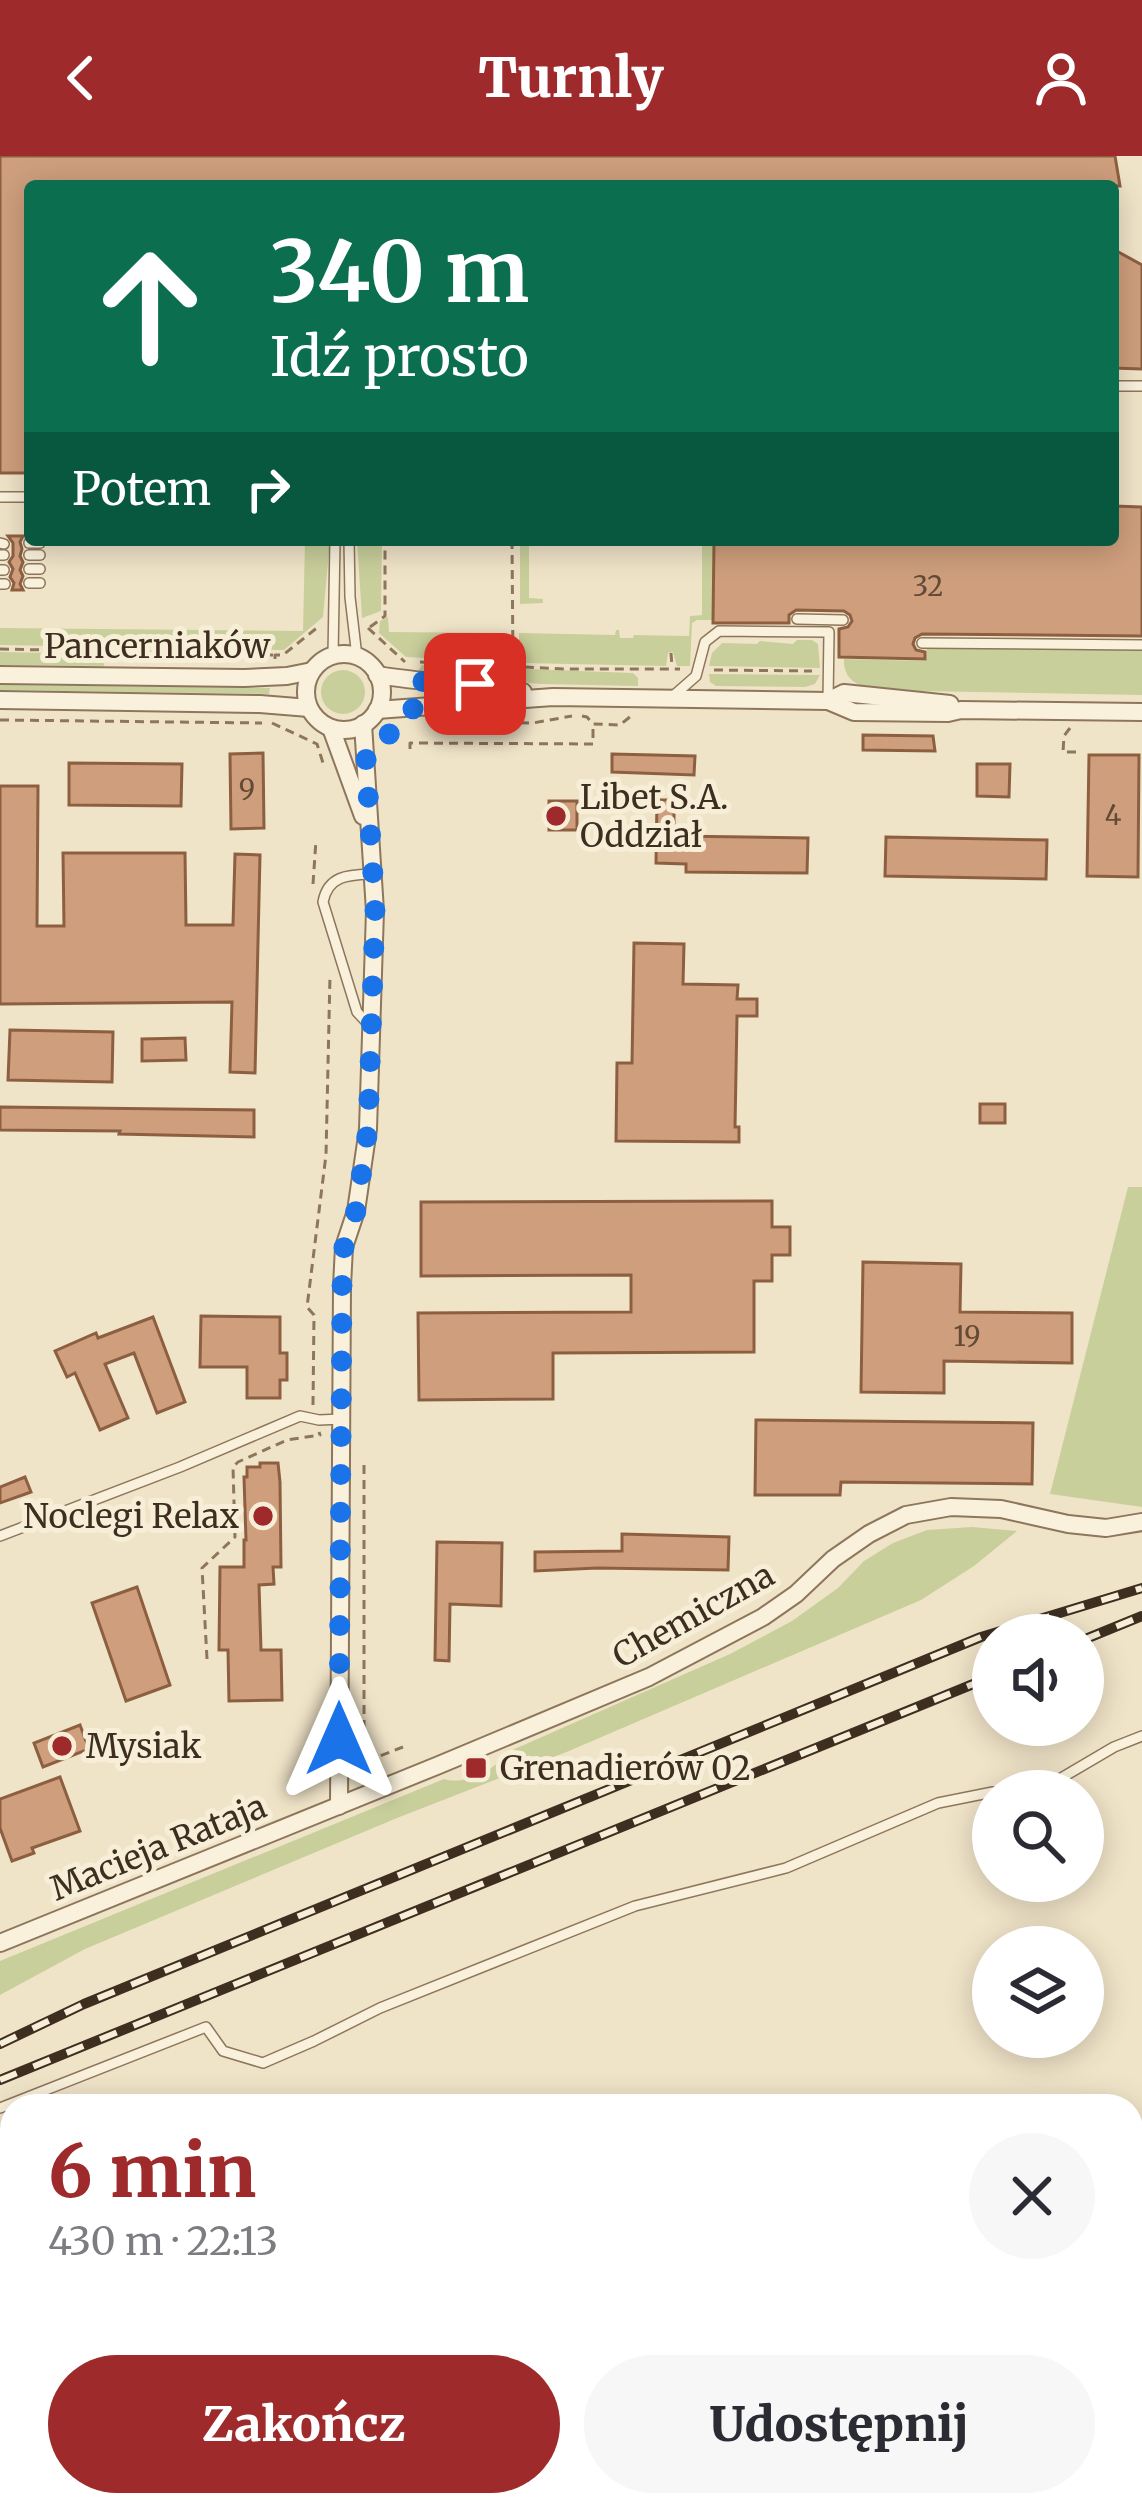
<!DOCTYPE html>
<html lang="pl">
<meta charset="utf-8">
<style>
body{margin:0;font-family:Merriweather,serif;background:#f7f7f7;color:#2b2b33;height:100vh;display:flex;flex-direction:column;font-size:45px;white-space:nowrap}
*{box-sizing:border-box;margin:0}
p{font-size:39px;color:#7c7c81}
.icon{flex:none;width:66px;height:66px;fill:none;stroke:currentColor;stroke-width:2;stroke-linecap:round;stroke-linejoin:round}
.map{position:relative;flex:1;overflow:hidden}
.details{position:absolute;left:0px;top:1938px;width:1143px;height:423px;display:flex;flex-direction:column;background:#fff;border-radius:36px 36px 0 0;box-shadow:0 6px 30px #0003}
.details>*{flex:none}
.hud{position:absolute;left:24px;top:24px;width:1095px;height:366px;border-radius:12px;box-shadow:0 6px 30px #0003;background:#0b6e4f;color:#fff;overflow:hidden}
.fabs{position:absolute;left:972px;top:1458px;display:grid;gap:24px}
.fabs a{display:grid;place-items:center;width:132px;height:132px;border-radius:50%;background:#fff;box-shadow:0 6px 30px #0003;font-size:60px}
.pin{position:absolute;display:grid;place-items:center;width:102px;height:102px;color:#fff;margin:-51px;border-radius:24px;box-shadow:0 6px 18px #0006}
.me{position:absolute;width:132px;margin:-66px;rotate:0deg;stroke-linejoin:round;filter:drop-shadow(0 0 9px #0008)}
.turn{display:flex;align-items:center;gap:42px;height:252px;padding:0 48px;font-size:54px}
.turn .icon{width:156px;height:156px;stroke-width:2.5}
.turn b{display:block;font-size:84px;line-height:102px}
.then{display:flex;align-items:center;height:114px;padding:0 48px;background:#0003;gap:24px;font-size:45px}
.round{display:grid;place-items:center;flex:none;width:126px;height:126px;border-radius:63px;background:#f7f7f7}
.summary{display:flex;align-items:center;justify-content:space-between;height:204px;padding:0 48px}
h1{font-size:72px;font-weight:800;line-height:90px;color:#9e2a2b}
.primary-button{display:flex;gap:24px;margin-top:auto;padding:24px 48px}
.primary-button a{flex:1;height:138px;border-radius:72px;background:#9e2a2b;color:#fff;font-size:48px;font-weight:800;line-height:138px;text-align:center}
.primary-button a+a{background:#f7f7f7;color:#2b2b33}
header{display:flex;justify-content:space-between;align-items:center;height:156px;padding:0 48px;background:#9e2a2b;color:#fff;font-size:54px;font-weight:800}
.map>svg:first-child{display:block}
.green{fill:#c9cf9b}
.building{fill:#cf9f7d;stroke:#8d5f41;stroke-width:3}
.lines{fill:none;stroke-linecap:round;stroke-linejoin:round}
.lane-casing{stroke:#8d765c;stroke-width:12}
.street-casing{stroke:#8d765c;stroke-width:20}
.path{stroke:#8d765c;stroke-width:3;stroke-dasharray:9 6;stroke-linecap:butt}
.lane{stroke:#faf1dc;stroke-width:9}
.street{stroke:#faf1dc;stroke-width:16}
.rail-casing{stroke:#3d2e20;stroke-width:10}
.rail{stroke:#f7eed8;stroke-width:6;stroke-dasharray:18;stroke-linecap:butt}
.route{stroke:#1a73e8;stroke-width:21;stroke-dasharray:0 37.8}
.poi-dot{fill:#9e2a2b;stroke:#f7eed8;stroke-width:4.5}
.labels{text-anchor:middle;stroke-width:10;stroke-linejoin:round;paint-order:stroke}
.number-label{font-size:27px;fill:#624a37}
.street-label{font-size:33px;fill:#3d2e20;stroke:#f7eed8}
.poi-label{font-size:33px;fill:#3d2e20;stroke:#f7eed8;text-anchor:start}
</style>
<header><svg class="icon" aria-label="back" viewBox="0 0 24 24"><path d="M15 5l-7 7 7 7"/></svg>Turnly<svg class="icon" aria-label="person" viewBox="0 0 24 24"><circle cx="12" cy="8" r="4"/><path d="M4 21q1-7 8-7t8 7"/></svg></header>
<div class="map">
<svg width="1142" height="2360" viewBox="0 0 1142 2360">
<rect width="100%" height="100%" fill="#f0e4c8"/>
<!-- green -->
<g class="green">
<polygon points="305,384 330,385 323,461 284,494 0,489 0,472 303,475"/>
<polygon points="357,384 382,384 381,455 362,462"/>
<polygon points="520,384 529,384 529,442 543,443 543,447 520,448"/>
<polygon points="702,384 713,384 712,464 697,464 692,467 690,510 677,510 673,496 668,497 666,510 522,507 519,504 519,477 615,479 616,474 619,474 620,482 633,482 634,479 689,480 690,460 702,459"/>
<polygon points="388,461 389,476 506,477 506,503 504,506 406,501 379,477 380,465"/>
<polygon points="797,484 812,484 818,488 820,512 709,510 712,497 722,487 757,488 760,485 793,488"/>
<path d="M927 492 1142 493V539L918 535 860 529C849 525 843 515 844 503L926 505Z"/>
<polygon points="0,496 105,498 104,510 0,509"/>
<polygon points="422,509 633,517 638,522 638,530 540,528 418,515"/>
<circle cx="343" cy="536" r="22"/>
<polygon points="709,518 820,519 815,528 805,531 716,530 710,526"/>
<polygon points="0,529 270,532 269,538 0,534"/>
<polygon points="1128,1031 1142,1031 1142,1351 1050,1338"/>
<path d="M972 1371 1017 1375 974 1410 921 1444 569 1595 397 1662 85 1793 0 1839V1805L444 1623C466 1630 497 1612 510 1595L730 1498 792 1465 838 1432 864 1405 893 1387 927 1374Z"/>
</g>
<!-- building -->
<g class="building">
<polygon points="0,0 1115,0 1120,30 30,30 30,317 0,317"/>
<polygon points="1113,93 1142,109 1142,213 1113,212"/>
<polygon points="1113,350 1142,351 1142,480 922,478 915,482 913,488 916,494 925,496 925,503 839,501 839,473 848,471 852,465 850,459 844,455 796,454 789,459 789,467 713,467 714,384 1113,384"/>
<polygon points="8,380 23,380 20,386 22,393 20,400 23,406 20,414 23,420 20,428 23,434 12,434 14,427 10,421 13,413 9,406 13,400 13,387"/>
<polygon points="863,579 933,580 935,595 863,594"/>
<polygon points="263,597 264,672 231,673 230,598"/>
<polygon points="612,598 695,600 694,619 612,616"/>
<polygon points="1089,599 1139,599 1138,721 1087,720"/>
<polygon points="69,607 182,608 181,650 69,649"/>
<polygon points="977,608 1010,608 1009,641 977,640"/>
<polygon points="0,630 38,630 37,770 64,770 63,697 185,697 186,769 233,769 235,698 260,699 255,917 230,916 232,846 0,848"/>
<polygon points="657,644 674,644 674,680 808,682 807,717 686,716 686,708 656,707"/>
<rect x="549" y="645" width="28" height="29"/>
<polygon points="886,681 1047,684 1046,723 885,720"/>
<polygon points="634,787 684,788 683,828 738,829 737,843 757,843 757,860 737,860 735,971 739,971 739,986 616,985 617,907 632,907"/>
<polygon points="10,874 113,876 112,926 8,924"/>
<polygon points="185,882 186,904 142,905 142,883"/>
<rect x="980" y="948" width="25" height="19"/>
<polygon points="0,951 254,954 254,981 119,978 120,975 0,974"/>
<polygon points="772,1045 772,1071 790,1071 790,1099 772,1099 772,1125 754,1125 754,1196 553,1197 553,1243 419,1244 418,1157 631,1156 631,1119 421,1120 421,1046"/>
<polygon points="863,1106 961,1108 960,1156 1072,1157 1072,1207 944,1205 944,1237 861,1236"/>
<polygon points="201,1160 280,1161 280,1197 287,1197 287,1224 280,1224 280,1242 247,1242 247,1211 200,1211"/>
<polygon points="153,1161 185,1246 157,1257 134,1197 105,1208 128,1262 100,1274 75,1217 67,1221 55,1195 96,1177 98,1182"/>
<polygon points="756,1264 1033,1267 1032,1328 841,1326 840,1339 755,1339"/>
<polygon points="260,1307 278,1307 280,1326 281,1411 273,1411 274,1428 259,1429 261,1494 281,1494 282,1544 229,1545 228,1494 219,1494 220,1411 244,1411 244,1384 246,1384 244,1321 247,1321 247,1311 260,1311"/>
<polygon points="25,1321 31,1336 0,1347 0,1331"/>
<polygon points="622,1378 729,1381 728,1414 597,1412 535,1415 535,1396 622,1395"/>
<polygon points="437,1386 502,1387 501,1450 450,1448 449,1505 435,1504"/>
<polygon points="137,1431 170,1529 126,1545 92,1447"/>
<polygon points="80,1569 89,1593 43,1611 34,1587"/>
<polygon points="60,1621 80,1675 32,1692 34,1697 12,1705 0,1672 0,1643"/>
</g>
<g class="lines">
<defs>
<g id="lane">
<polyline points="1113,230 1142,230"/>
<polyline points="0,341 30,341"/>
<polyline points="349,384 350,441 357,501"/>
<polyline points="0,387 4,388"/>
<polyline points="29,387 40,387"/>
<polyline points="0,399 4,399"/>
<polyline points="29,399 40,399"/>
<polyline points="29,413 40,413"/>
<polyline points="0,414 4,414"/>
<polyline points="29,427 40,427"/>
<polyline points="0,428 5,428"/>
<polyline points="797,463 843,464"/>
<polyline points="922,487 1142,489"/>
<polyline points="333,500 335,384"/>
<polyline points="672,541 696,520 705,486 719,475 829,476 828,545"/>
<path d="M370 870 357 856 323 746C328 719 349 719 372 718"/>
<polyline points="0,1380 180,1311 300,1260 319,1264 342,1263"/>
<polyline points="1000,1635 1058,1624 1114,1591 1142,1580"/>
<polyline points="0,1952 206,1871 223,1895 263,1907 314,1885 380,1852 635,1750 786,1712 938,1647 993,1636"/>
<polyline points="1131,2081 1142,2076"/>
<polyline points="423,2360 441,2349"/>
</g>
<g id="street">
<circle cx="344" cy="536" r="38"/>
<polyline points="0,519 244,522 287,520 312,515"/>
<path d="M377 519C426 527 474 528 523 536"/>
<polyline points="0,544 260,548 309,552"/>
<polyline points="828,545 844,537 950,548"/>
<polyline points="377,554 553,541 828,545 854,556 948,557 961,554 1142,556"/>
<polyline points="331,572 363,660"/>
<polyline points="339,1650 342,1130 344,1091 356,1055 368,973 375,755 363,568"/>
<polyline points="0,1787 439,1609 649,1521 763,1461 796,1438 833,1403 869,1378 906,1359 951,1351 1001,1353 1068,1368 1106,1372 1142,1366"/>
</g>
</defs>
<!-- lane casing -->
<use href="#lane" class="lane-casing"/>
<!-- street casing -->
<use href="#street" class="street-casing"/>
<!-- path -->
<g class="path">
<polyline points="512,384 513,508"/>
<polyline points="370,471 385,460 385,384"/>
<polyline points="368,472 405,506"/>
<polyline points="0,493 273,499"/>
<polyline points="671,497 672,511"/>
<polyline points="275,503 275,499 283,499 318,471"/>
<polyline points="420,506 564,513 680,513"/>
<polyline points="714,514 812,515"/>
<polyline points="582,560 587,561 593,568 620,569 631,560"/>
<polyline points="0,564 262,567"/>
<polyline points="475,566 533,567 572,560"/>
<polyline points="272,567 317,588 324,610"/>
<polyline points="1070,572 1064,580 1063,596 1081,596"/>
<polyline points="383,586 395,570"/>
<polyline points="410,593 410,587 593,588 593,570"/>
<polyline points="313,728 316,684"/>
<polyline points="313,1249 314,1159 307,1151 326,999 330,819"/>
<polyline points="364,1309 364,1606 403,1591"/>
<polyline points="207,1503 202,1412 235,1381 233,1311 238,1306 287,1284 320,1279 319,1276"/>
</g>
<!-- lane -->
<use href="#lane" class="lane"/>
<!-- street -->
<use href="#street" class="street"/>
<defs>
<g id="rail">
<polyline points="1083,1484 1142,1460"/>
<polyline points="0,1888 84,1848 981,1481 1142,1432"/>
<polyline points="0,1924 993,1520"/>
<polyline points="1131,2124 1142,2119"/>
<polyline points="1131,2174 1142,2169"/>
<polyline points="1131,2267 1142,2261"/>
<polyline points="663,2360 685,2349"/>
<polyline points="760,2360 782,2349"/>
<polyline points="960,2360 982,2349"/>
</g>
</defs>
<!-- rail casing -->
<use href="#rail" class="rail-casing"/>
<!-- rail -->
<use href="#rail" class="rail"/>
</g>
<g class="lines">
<!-- route -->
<path class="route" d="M339 1583 342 1130 344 1091 356 1055 368 973 375 754 366 602 377 600C386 580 393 569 413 561V525L475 528"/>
</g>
<!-- markers -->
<g class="poi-dot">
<circle cx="556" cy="660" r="12"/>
<circle cx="263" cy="1360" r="12"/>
<circle cx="62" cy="1590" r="12"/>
<rect x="464" y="1600" width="24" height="24" rx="6"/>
</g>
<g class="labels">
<!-- number labels -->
<g class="number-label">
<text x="928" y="440">32</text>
<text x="247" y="643">9</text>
<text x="1113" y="669">4</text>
<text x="967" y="1190">19</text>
</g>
<!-- street labels -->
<g class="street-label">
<text x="157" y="502">Pancerniaków</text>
<text transform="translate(693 1459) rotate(-29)" y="12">Chemiczna</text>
<text transform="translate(158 1691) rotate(-22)" y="12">Macieja Rataja</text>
</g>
<!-- poi labels -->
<g class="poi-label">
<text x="580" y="653">Libet S.A.<tspan x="580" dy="38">Oddział</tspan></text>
<text x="239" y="1372" text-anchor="end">Noclegi Relax</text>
<text x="86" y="1602">Mysiak</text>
<text x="500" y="1624">Grenadierów 02</text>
</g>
</g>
</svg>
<div class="fabs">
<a><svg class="icon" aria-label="sound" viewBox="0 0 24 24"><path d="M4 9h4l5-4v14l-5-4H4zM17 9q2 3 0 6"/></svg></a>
<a><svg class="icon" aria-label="search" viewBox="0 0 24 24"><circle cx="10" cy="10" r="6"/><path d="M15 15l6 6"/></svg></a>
<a><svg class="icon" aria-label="layers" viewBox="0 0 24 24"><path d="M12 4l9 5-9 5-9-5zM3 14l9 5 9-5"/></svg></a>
</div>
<div class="pin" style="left:475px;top:528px;background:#d93025"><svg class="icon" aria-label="arrive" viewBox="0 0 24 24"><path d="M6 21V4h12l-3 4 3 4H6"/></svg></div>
<svg class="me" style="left:339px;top:1583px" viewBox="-20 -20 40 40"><path d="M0-17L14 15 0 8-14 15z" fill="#1a73e8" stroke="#fff" stroke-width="4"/></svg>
<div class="hud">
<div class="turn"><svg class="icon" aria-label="ahead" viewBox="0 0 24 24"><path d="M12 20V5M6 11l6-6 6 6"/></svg><div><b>340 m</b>Idź prosto</div></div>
<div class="then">Potem<svg class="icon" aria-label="right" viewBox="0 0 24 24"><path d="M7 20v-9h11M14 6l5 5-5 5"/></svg></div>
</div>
<section class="details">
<div class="summary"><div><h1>6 min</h1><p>430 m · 22:13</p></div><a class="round"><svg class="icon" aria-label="close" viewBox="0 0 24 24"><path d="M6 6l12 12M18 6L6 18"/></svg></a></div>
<div class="primary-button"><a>Zakończ</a><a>Udostępnij</a></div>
</section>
</div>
